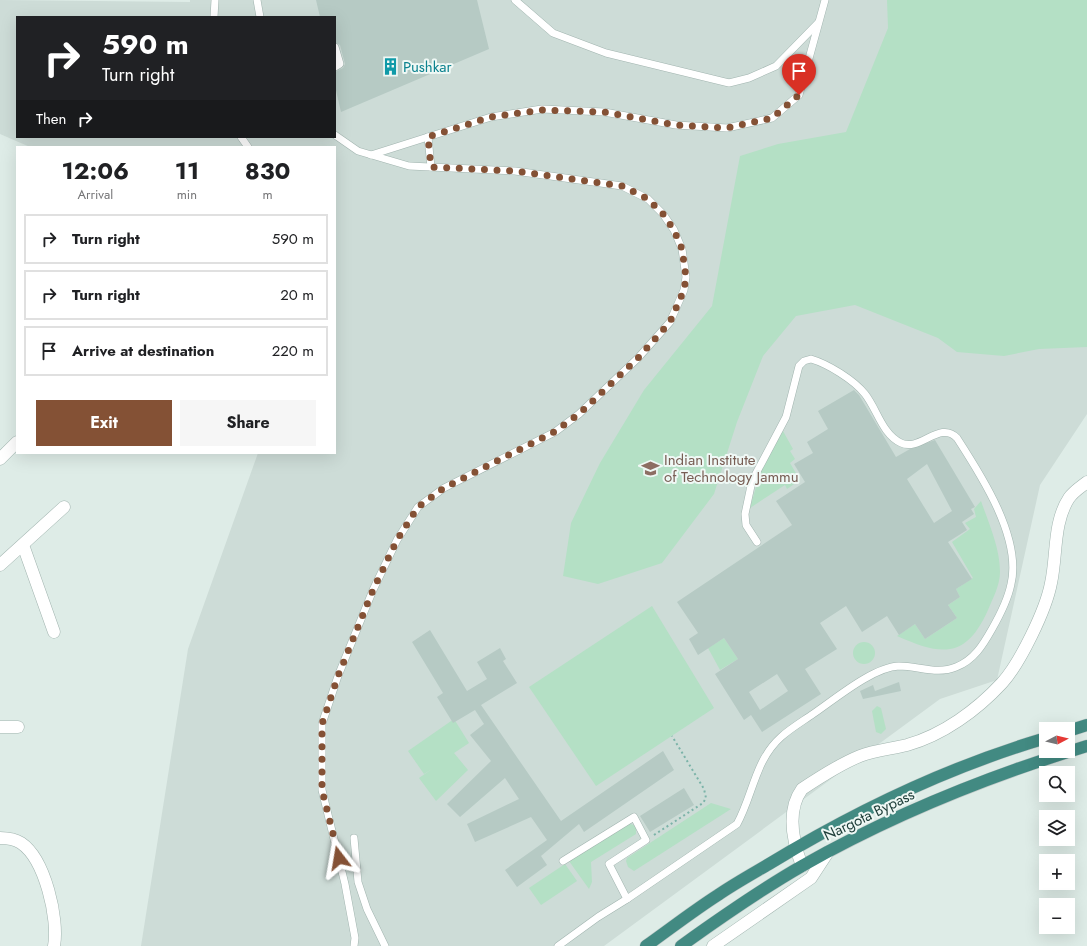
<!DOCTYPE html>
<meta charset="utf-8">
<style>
body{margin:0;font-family:Jost,sans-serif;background:#f6f6f6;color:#202124;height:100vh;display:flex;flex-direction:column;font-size:15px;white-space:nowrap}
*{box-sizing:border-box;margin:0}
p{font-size:13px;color:#757577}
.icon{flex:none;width:22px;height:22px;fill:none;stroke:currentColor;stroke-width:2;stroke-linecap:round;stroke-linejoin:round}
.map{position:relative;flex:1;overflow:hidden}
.details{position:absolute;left:16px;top:146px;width:320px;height:308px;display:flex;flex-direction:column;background:#fff;border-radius:0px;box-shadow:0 4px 16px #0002}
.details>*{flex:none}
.banner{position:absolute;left:16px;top:16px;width:320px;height:122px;border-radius:0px;box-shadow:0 4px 16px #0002;background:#202124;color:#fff;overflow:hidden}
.needle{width:26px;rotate:83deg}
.controls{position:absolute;left:1039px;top:722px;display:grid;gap:8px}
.controls a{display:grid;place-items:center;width:36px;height:36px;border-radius:0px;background:#fff;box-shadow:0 4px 16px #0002;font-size:20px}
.pin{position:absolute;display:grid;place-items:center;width:34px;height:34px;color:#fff;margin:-41px -17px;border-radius:50% 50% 50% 0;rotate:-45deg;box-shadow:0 0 4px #0007}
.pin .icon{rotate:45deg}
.me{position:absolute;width:44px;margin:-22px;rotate:346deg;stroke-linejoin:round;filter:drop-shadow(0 0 3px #0008)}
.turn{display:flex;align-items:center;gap:14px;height:84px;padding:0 20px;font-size:18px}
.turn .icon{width:52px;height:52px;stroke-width:2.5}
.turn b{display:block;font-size:28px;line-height:34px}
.then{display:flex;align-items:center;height:38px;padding:0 20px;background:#0003;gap:8px;font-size:15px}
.eta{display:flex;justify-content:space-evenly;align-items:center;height:68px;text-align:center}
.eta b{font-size:24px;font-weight:700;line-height:28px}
.cta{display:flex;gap:8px;margin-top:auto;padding:8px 20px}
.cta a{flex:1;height:46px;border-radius:0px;background:#845135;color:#fff;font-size:16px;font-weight:700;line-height:46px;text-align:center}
.cta a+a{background:#f6f6f6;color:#202124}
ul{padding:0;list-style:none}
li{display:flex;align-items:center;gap:12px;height:50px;margin:0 8px 6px;padding:0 12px;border:2px solid #e0e0e0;border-radius:0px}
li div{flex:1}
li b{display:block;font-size:15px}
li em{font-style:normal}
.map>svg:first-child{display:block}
.built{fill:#cddcd7;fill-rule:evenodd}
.green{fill:#b4e0c5}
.building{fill:#b6cac4;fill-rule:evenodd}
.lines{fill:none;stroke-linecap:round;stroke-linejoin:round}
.service-casing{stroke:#a1b4af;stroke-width:8}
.minor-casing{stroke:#a1b4af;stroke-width:13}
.trunk-casing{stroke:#c0c9c8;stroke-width:13}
.path{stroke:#7bb3a8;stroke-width:2;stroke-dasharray:2 3;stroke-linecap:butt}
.service{stroke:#fff;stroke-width:7}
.minor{stroke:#fff;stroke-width:12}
.trunk{stroke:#428a82;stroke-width:12}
.route{stroke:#845135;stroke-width:7;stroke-dasharray:0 12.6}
.labels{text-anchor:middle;stroke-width:4;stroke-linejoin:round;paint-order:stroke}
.culture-label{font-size:15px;fill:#0d838f;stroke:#eff8f5;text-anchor:start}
.education-label{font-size:15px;fill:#785e54;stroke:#eff8f5;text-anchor:start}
.street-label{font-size:15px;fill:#1e3e39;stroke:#eff8f5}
</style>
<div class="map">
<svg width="1087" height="946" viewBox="0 0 1087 946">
<rect width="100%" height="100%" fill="#deece7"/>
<!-- built -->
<path class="built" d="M0 0 190 2V0H1087V414L1040 485 997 680 940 699 604 946H141L188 649 258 453H335V147H30L0 134ZM17 17H335V137H17Z"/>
<!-- green -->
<g class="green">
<polygon points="887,0 1087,0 1087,347 1039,349 1004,356 957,352 938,338 855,305 796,316 763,356 737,422 714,494 662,563 598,584 563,576 571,523 600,463 644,390 712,306 740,156 778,144 846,132 888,28"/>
<polygon points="783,431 793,449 790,451 795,459 790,463 800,480 787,489 785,485 750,508 762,465"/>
<path d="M981 501C989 524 1000 548 1000 572 1000 585 993 598 988 610 966 659 942 656 897 636L915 624 925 639 957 618 948 605 960 597 956 589 973 578 952 542 970 529 965 523 976 517 974 509Z"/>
<polygon points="652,606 714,708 596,786 529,687"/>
<polygon points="724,638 738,659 720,670 708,648"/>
<circle cx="864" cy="653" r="11"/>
<polygon points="877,706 881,708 886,729 881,734 876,732 872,711"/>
<polygon points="454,719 469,743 454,753 468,770 436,801 419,778 432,769 424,774 408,751"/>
<polygon points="711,803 731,809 634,871 628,867 626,861 627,858"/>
<polygon points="628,823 636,826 636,834 591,862 592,882 589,889 569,861"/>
<polygon points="565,864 577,881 541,905 529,888"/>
</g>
<!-- building -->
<g class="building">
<polygon points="316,0 477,0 489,49 341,112 335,86 335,72 343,68 345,64 340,45 335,42 335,17 320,17"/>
<path d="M854 390 859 395 896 457 910 449 935 440 975 507 971 509 974 514 962 522 967 530 948 542 972 579 956 589 960 597 948 605 957 618 925 639 915 624 899 635 887 616 862 632 846 606 820 623 837 649 805 669 821 694 762 732 751 715 744 720 715 674 738 659 724 638 698 655 689 639 698 633 677 602 792 525 776 501 805 482 794 464 813 453 807 442 828 429 818 411ZM927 464 952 511 934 523 907 479ZM777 674 788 691 760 710 749 692Z"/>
<polygon points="430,630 467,691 487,679 477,662 500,648 506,659 503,661 517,683 481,705 561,821 663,751 674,770 584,832 579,824 541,856 547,865 517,887 505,870 547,840 531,817 475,842 467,824 519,799 505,778 460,817 447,804 491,761 470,735 484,724 475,710 453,723 437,697 443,693 412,642"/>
<polygon points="899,682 901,691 863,699 860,691 873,685 875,691"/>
<polygon points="684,788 694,805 650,832 640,816"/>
</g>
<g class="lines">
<defs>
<g id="service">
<polyline points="257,0 260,17"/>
<polyline points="515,0 553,33 606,53 729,83 749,78 776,66 818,23"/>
<polyline points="214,17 215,0"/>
<polyline points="335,47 340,64 335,67"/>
<polyline points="335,135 358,151 409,166 515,171 622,186 648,199 663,214 674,230 682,249 686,277 684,290 670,322 638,358 579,414 555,432 444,488 418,507 397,540 373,590 338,676 322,724 322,790 345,884 355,938 354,946"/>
<polyline points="241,137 248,147"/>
<polyline points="428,137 431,167"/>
<polyline points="371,155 491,117 542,109 604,112 676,125 727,128 772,118 799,95 825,0"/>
<polyline points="354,838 358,882 367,909 385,946"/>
<polyline points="563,861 634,817 646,840 609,864 627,899"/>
<path d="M558 946 598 917 627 899 737 824C753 795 755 760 781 737 791 728 803 721 813 714 835 699 873 667 899 666 919 666 937 675 956 667 974 660 983 645 992 629 1000 615 1008 599 1011 584 1022 538 981 475 957 438 940 420 920 452 901 443 882 434 877 409 865 394 854 380 828 364 811 359L804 361 799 366 786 417 752 481 745 514 746 525 757 542"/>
</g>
<g id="minor">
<polyline points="0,459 17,442"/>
<polyline points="23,545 54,632"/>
<polyline points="0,565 64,507"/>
<polyline points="0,727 18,727"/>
<path d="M0 838C7 838 15 839 21 843 45 859 59 919 54 946"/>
<path d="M802 866C793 842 786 811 802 789 820 777 840 764 860 756 875 750 891 749 907 745 943 735 977 710 1002 683 1020 663 1046 610 1051 583 1057 556 1053 522 1069 498 1074 491 1081 487 1087 482"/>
<polyline points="713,946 811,878 828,852"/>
</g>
<g id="trunk">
<polyline points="1068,731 1087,725"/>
<path d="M646 946C670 929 693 911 718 895 734 884 752 874 769 864 856 811 948 767 1046 738"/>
<path d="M681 946C720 918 760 890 802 866 892 815 989 776 1087 746"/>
</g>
</defs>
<!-- service casing -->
<use href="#service" class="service-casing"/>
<!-- minor casing -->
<use href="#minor" class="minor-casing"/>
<!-- trunk casing -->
<use href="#trunk" class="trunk-casing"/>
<!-- path -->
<polyline class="path" points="654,835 703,803 706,798 704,789 672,736"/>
<!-- service -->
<use href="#service" class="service"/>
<!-- minor -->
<use href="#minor" class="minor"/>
<!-- trunk -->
<use href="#trunk" class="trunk"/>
</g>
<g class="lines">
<!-- route -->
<polyline class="route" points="339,858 322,790 322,724 338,676 373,590 397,540 418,507 444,488 554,432 579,414 638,358 670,322 684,290 686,277 682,249 674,230 663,214 648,199 622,186 515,171 431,167 428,137 491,117 542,110 604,112 676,125 727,128 772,118 799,95"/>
</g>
<!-- icons -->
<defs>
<symbol id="building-bare" viewBox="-9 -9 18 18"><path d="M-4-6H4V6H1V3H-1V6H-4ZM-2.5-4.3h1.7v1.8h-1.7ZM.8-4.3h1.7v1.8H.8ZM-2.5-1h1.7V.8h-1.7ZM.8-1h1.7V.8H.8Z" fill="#0f9aa8" stroke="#eff8f5" stroke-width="2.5" paint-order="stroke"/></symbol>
<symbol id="university-bare" viewBox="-9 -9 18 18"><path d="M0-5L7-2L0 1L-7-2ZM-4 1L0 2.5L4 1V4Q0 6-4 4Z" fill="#8d6e63" stroke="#eff8f5" stroke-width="2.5" paint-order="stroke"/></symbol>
</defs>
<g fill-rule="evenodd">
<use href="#building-bare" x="378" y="54" width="25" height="25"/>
<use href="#university-bare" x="638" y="456" width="25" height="25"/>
</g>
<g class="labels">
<!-- culture labels -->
<g class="culture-label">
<text x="403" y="72">Pushkar</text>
</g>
<!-- education labels -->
<g class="education-label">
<text x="664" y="465">Indian Institute<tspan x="664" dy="17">of Technology Jammu</tspan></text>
</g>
<!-- street labels -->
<g class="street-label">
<text transform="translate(869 815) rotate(-26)" y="5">Nargota Bypass</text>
</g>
</g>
</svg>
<div class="controls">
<a><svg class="needle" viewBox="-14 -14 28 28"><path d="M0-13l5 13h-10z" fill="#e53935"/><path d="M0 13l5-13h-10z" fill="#757577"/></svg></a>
<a><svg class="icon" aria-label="search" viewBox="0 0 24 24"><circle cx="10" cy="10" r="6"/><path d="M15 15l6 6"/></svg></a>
<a><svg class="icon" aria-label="layers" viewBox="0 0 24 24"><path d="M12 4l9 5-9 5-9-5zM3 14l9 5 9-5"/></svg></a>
<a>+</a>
<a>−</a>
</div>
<div class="pin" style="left:799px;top:95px;background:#d93025"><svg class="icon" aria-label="arrive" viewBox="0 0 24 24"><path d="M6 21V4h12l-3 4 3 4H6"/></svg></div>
<svg class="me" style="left:339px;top:858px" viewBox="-20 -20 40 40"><path d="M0-17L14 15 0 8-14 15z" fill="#845135" stroke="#fff" stroke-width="4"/></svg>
<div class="banner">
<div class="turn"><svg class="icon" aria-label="right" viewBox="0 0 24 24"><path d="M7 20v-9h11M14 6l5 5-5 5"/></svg><div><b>590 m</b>Turn right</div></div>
<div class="then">Then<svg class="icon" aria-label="right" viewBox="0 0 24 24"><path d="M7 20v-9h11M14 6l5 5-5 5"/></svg></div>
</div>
<section class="details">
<div class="eta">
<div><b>12:06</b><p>Arrival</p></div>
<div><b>11</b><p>min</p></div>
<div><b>830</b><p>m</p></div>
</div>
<ul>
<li><svg class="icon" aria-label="right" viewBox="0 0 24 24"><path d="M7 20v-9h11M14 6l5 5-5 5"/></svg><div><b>Turn right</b></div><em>590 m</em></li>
<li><svg class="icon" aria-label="right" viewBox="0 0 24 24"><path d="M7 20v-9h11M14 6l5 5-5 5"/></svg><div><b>Turn right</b></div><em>20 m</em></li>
<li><svg class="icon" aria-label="arrive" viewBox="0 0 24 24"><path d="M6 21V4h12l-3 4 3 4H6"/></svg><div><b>Arrive at destination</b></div><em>220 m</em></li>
</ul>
<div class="cta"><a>Exit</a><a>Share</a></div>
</section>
</div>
